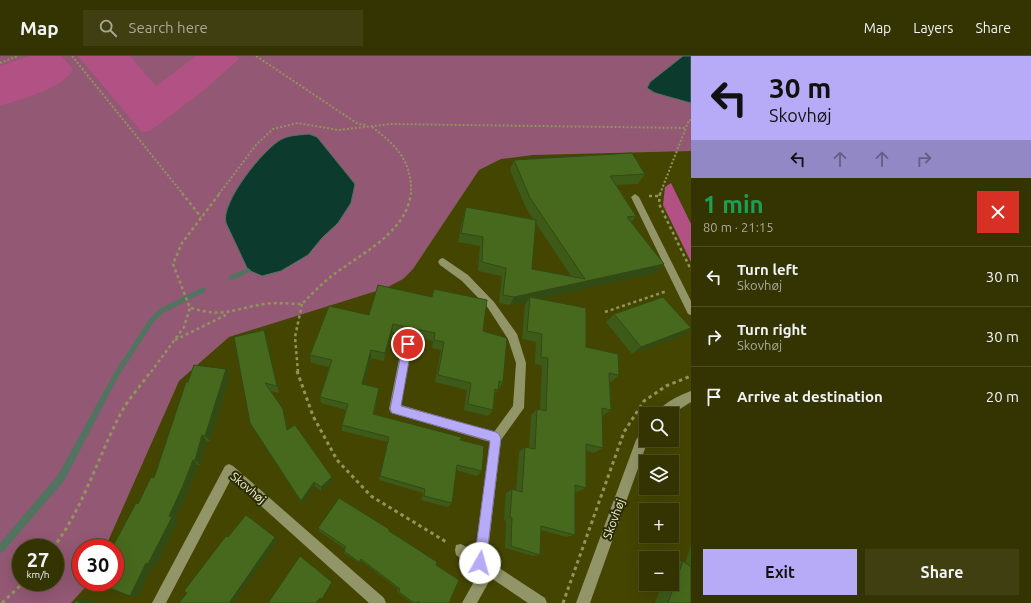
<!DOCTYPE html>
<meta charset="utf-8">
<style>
body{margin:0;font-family:Ubuntu,sans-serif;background:#3f3f11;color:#f1f3f6;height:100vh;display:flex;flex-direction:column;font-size:15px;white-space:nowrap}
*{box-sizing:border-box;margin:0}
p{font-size:13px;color:#a9aa99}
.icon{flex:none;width:22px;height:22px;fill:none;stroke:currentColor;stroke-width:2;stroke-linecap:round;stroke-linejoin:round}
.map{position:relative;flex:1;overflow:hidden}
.drawer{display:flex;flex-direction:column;background:#343402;width:340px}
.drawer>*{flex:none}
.banner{background:#b7abf8;color:#111;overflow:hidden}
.tools{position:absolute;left:639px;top:351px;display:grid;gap:8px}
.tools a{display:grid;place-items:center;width:40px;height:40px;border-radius:0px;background:#343402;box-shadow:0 4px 16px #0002,0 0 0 1px #4e4f24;font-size:20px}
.speed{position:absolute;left:12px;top:483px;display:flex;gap:8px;font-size:20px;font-weight:700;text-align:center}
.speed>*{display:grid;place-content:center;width:52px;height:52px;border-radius:50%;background:#343402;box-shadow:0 4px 16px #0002,0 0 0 1px #4e4f24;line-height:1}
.speed small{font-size:10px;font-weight:400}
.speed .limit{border:6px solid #d22;background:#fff;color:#111}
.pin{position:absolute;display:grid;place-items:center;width:34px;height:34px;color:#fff;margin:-17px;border:2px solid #fff;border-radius:50%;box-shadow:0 1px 4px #0007}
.me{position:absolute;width:44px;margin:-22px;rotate:7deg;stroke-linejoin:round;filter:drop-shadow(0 0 3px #0008)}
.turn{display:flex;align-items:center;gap:14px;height:84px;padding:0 12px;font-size:18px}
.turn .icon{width:52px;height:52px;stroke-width:2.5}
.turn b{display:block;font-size:28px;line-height:34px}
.lanes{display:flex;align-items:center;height:38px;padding:0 12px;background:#0003;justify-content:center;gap:20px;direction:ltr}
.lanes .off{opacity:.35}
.round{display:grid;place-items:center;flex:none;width:42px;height:42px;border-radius:0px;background:#3f3f11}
.overview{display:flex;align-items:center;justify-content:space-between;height:68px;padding:0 12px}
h1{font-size:24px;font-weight:600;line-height:30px;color:#1e9e55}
.button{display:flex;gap:8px;margin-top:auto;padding:8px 12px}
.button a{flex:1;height:46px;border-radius:0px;background:#b7abf8;color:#111;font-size:16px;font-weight:600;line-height:46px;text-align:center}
.button a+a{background:#3f3f11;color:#f1f3f6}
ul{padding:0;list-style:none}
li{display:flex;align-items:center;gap:12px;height:60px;padding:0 12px;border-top:1px solid #4e4f24}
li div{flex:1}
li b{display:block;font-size:15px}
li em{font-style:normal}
header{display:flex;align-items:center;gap:24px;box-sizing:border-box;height:56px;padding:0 20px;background:#343402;border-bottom:1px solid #4e4f24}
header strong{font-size:19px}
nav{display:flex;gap:22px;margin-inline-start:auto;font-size:14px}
.search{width:280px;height:36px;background:#3f3f11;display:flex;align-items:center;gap:10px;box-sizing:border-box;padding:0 14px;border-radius:0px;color:#a9aa99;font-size:15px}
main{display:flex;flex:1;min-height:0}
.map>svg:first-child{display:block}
.green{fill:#935874;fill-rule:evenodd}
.forest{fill:#b25183}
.water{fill:#0c3b2e;stroke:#52735f}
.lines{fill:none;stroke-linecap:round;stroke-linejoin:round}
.stream{fill:#52735f;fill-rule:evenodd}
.path-far2{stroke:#92935d;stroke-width:2;stroke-dasharray:2 2;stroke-linecap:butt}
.path-far1{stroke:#92935d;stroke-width:2.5;stroke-dasharray:3 3;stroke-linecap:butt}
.path{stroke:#92935d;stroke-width:3;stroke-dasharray:3.5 3.5;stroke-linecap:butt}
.minor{fill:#929568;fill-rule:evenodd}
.wall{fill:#3d5a19;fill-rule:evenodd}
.shaded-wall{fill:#324a14}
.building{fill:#47691d;stroke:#324a14}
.route{fill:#b7abf8;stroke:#776fa1}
.labels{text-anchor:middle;stroke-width:4;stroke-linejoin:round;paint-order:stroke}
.near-street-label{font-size:12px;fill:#f4f7d0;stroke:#2a2b09}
</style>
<header>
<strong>Map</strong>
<div class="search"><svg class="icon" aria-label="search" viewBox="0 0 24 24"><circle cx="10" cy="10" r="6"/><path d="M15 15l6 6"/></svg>Search here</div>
<nav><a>Map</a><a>Layers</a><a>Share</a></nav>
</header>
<main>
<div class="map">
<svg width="691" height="547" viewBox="0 0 691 547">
<rect width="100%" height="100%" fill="#454502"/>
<!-- green -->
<path class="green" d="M0 0H691V95L533 99 501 103 479 114 413 213 403 223 386 232 229 281 179 325 105 492H81V526H90L71 547H0ZM21 492H55V526H21Z"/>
<!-- forest -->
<g class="forest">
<path d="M29 0H61L73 13C66 31 19 44 0 50V10Z"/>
<polygon points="78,0 130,0 156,30 196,0 236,0 239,3 203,35 150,75 142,76"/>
<polygon points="671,127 691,168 691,206 663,149 665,131"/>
</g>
<!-- water -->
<g class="water">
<polygon points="683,0 691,0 691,47 655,37 647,32 650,26"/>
<path d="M309 78 317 81 355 128 351 147 338 167 322 182 308 199 281 215 262 220 248 214 226 167C220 147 264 92 282 83 290 79 300 79 309 78Z"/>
</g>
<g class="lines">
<!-- stream -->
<g class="stream">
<polygon points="248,212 251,214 250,216 233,224 229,224 228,222 229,220"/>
<polygon points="201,232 205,232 206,234 205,236 163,257 154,266 118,321 64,425 3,496 0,497 0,487 58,419 114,317 150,262 159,253"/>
</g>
<!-- path-far2 -->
<g class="path-far2">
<polyline points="72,0 183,138"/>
<polyline points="256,0 358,68 367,69"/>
<polyline points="0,7 18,0"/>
<path d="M372 71C397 90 412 105 411 138"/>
<polyline points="219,138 256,89 273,73 298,67 338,74 391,68 686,72"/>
<polyline points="660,138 689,64 691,64"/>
</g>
<!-- path-far1 -->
<g class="path-far1">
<polyline points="182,137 201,161"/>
<polyline points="660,137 659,148 691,214"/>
<polyline points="649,140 659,140"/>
<path d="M191 252C224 262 233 253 264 248 277 246 289 248 302 248 312 238 322 227 333 219 362 197 406 177 411 137"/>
<polyline points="605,256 667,235"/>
<polyline points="175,284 226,259"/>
<polyline points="151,316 184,271 190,252 173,208 182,187 220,137"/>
<polyline points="298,316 295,281 302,248"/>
</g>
<!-- path -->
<g class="path">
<polyline points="297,315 313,360 337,404 371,440 448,487"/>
<path d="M53 492C84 451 98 400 122 355 130 341 142 328 151 315"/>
<polyline points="2,547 24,526"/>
<polyline points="563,547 624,376 644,345 666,330 691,320"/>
</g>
<!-- minor -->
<g class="minor">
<polygon points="635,138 639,141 691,245 691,259 688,258 631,141"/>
<polygon points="443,202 468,219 494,246 517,278 526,307 524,352 501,384 487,504 545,542 547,547 528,547 491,522 477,547 462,547 480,515 456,499 455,494 456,489 461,488 475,496 490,386 395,358 391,357 389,353 402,288 403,285 407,284 411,285 412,288 401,349 494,376 513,350 516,307 508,283 488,252 462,225 440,209 438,206 440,203"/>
<path d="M691 335V346L672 358H657C662 347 680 339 691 335Z"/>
<polygon points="646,373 646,384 649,384 647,387 590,547 576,547 636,384 642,375"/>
<polygon points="229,408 233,410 384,542 386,547 369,547 231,423 166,547 152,547 225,410"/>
</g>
</g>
<!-- wall -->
<g class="wall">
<path d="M514 104 645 118 638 128 616 129 636 160 631 167 664 208 656 217 539 243 586 291 619 319 611 326H610L611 354 602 360 603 392 594 397 586 395V432L577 436H575V479L566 481 541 474 540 499 533 500 505 492 506 465 504 464 506 437 512 433 516 434 519 396 525 391 529 392 531 359 537 353H540L542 310 535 308 536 286 522 283 525 249 527 246 510 249 499 247 502 220 478 215 480 190 458 186 463 161 466 151 533 163 526 152 510 114ZM536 167 571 220 532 213Z"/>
<polygon points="434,233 483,275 503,326 495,338 493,354 488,360 464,354 467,334 435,326 441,294 432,292 433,285 392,276 384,305 371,302 364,328 379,332 374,359 460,384 482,415 477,420 456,414 452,447 448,451 421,444 423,437 379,424 388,386 342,375 342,369 346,354 321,347 320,341 329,311 311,307 310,299 369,259 432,241"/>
<polygon points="614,258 681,280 632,298 606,266"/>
<polygon points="267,281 279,337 270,335 285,359 288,374 332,425 321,435 315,430 302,448 250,367"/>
<polygon points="230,320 210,385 207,385 200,409 198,409 188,436 175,463 178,464 156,510 153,509 138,540 130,540 138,448 154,422 188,326"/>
<polygon points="318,472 389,475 436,509 449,547 418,547 417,546 412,547 397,536 398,533 360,504 359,507 344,497 344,495 345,493 319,475"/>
<polygon points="691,489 691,547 655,547 662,528 672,528 672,506 683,505 685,507"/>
</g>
<!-- shaded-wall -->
<g class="shaded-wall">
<polygon points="664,208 656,217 530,245 530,241 527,246 510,249 514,241"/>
<polygon points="393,268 392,276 384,305 385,297"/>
<polygon points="691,272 681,280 632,298 641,291"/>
<polygon points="264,274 267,281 279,337 277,330"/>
<polygon points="371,294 371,302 362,335 362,328"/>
<polygon points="226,313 230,320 210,385 205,380"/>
<polygon points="283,353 285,359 289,380 287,374"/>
<polygon points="202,379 207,385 200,409 195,404"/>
<polygon points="193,404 198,409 188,436 175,463 178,464 156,510 153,509 138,540 130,540 169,460"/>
<polygon points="332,421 332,425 321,435 321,431"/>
<polygon points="314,426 315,430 302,448 301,445"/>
<polygon points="275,481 278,484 233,547 229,547"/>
<polygon points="332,526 333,526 323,543 322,543"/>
<polygon points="88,543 90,545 96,545 98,547 81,547 77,544"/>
</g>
<!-- building -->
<g class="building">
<polygon points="632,97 645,118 610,120 636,160 627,161 664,208 514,241 503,239 506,212 482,206 483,181 461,177 466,151 536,164 532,213 585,223 530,142 514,104"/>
<polygon points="378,229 432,241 434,233 487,244 483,275 507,282 503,326 499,325 498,334 495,333 493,354 468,348 471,327 438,319 444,286 434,284 435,277 393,268 385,297 371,294 362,328 379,332 373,358 461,381 460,384 484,390 482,415 457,409 452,447 424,440 425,433 380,420 389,381 342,369 348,348 320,341 332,304 310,299 329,250 369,259"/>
<polygon points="530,241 586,252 586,291 618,298 619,319 609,317 611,354 602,352 603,392 586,388 586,432 575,429 575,479 541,470 540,499 511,490 512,462 510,461 512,433 522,436 525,391 535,393 537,353 546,355 548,302 541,301 542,278 527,275"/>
<polygon points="663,241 691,272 641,291 614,258"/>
<polygon points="264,274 277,330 265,327 283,353 287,374 295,369 332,421 321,431 314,426 301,445 250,367 234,281"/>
<polygon points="194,309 226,313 205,380 202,379 195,404 193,404 182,432 169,460 172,461 148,508 146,507 130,540 96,527 96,526 115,526 115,492 112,492 136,447 138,448 151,421 154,422 186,326 188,326"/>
<polygon points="339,442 389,473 389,475 437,506 436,509 459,524 449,547 420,547 418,545 417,547 414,547 399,536 400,533 361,503 359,506 344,495 346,491 318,472"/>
<polygon points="246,459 275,481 229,547 179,547 187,537 184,535 226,480 228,481"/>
<polygon points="300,500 332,526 322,543 320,542 316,547 268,547"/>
<polygon points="683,505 691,511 691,547 668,547"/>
<polygon points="77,544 81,547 74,547"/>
</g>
<!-- route -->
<polygon class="route" points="408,284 412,288 401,350 496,376 499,378 501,382 486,507 484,511 480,513 476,511 474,507 490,385 392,357 390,353 403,288"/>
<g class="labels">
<!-- near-street labels -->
<g class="near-street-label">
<text transform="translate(248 432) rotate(40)" y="4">Skovhøj</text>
<text transform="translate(614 463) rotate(-70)" y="4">Skovhøj</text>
</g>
</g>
</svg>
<div class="tools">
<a><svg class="icon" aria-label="search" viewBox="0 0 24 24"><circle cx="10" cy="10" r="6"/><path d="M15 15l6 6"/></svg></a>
<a><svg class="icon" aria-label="layers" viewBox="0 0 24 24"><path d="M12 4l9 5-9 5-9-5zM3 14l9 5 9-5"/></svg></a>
<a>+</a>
<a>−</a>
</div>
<div class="speed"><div>27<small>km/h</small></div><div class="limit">30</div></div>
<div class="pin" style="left:408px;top:288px;background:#d93025"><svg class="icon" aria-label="arrive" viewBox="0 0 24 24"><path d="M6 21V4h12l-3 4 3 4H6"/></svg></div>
<svg class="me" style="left:480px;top:507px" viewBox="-20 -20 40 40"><circle r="19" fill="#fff"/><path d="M0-13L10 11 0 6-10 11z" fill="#b7abf8"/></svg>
</div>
<section class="drawer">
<div class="banner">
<div class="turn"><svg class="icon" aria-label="left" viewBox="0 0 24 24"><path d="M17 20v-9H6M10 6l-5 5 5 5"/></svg><div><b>30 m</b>Skovhøj</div></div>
<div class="lanes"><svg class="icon" aria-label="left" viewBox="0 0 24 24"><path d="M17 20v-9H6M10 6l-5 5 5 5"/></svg><svg class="icon off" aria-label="ahead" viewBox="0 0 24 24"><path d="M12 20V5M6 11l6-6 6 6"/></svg><svg class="icon off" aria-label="ahead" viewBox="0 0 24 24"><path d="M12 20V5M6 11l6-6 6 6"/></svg><svg class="icon off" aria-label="right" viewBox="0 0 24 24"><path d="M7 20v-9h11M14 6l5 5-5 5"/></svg></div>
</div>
<div class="overview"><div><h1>1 min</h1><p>80 m · 21:15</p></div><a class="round" style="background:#d93025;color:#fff"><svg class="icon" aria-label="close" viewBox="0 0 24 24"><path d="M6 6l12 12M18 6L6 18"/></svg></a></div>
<ul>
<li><svg class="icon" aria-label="left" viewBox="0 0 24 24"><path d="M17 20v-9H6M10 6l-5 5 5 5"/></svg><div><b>Turn left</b><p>Skovhøj</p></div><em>30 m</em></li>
<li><svg class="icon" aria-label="right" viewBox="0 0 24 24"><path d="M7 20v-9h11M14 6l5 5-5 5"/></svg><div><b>Turn right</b><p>Skovhøj</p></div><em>30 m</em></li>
<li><svg class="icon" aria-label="arrive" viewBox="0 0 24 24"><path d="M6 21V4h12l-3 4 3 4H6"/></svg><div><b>Arrive at destination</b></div><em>20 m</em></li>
</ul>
<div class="button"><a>Exit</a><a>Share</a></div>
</section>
</main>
